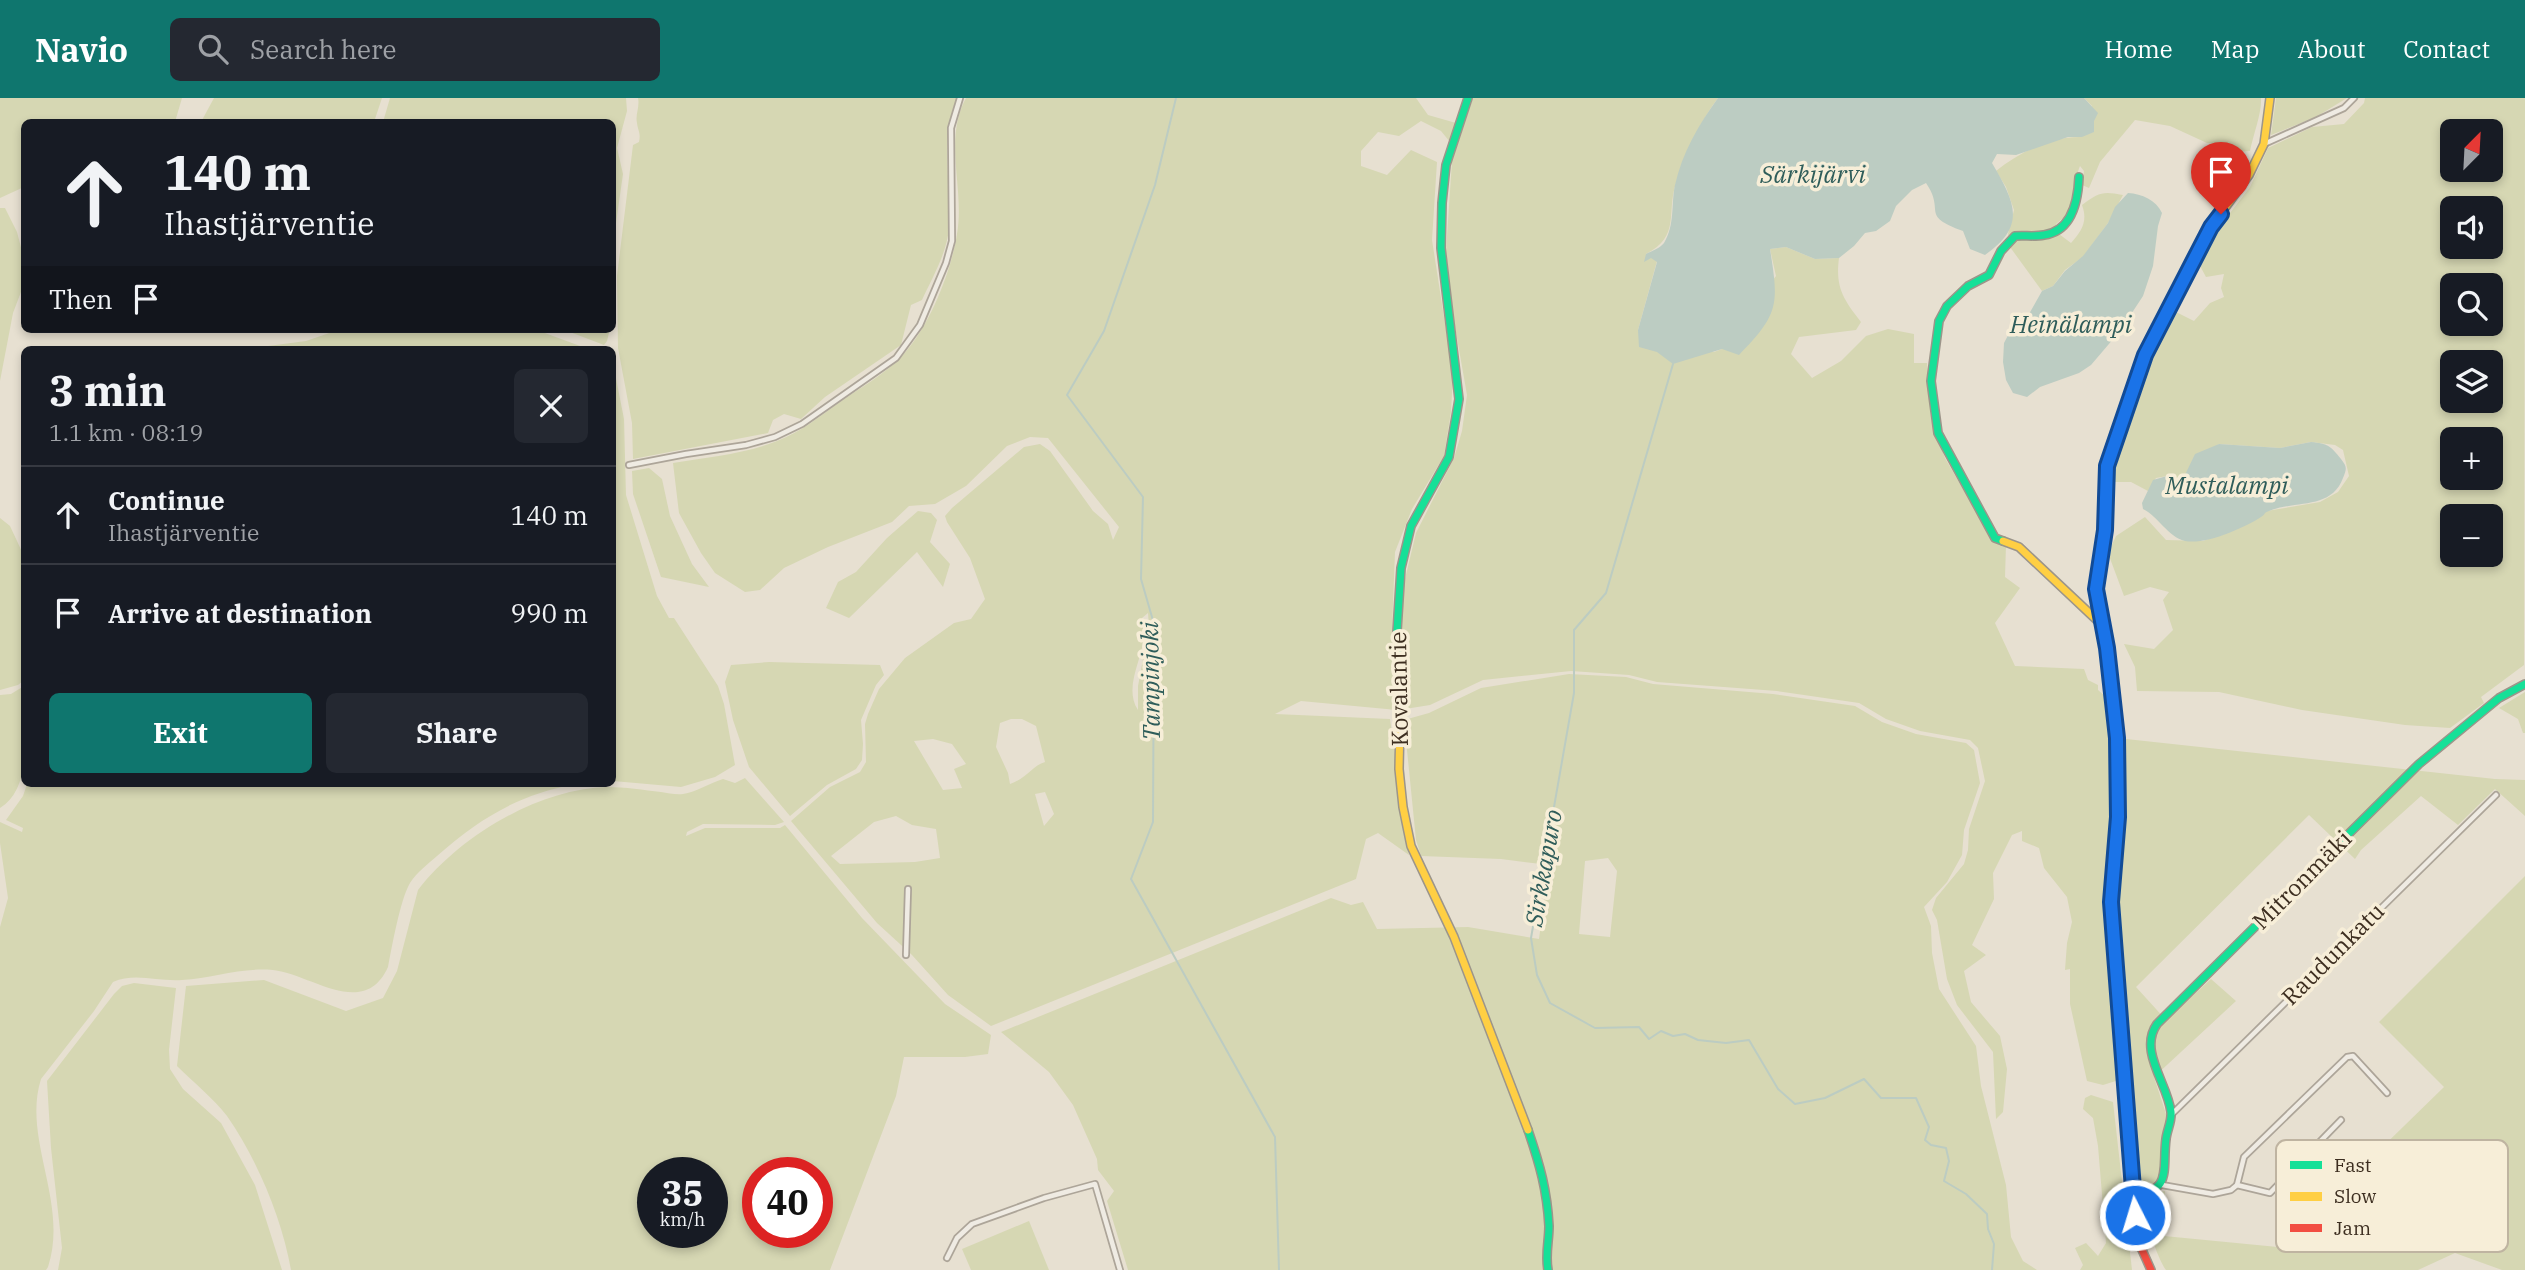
<!DOCTYPE html>
<meta charset="utf-8">
<style>
body{margin:0;font-family:"IBM Plex Serif",serif;background:#242831;color:#f1f3f6;height:100vh;display:flex;flex-direction:column;font-size:26px;white-space:nowrap}
*{box-sizing:border-box;margin:0}
p{font-size:23px;color:#9ea1a6}
.icon{flex:none;width:38px;height:38px;fill:none;stroke:currentColor;stroke-width:2;stroke-linecap:round;stroke-linejoin:round}
.map{position:relative;flex:1;overflow:hidden}
.details{position:absolute;left:21px;top:248px;width:595px;height:441px;display:flex;flex-direction:column;background:#171b24;border-radius:10px;box-shadow:0 4px 10px #0003}
.details>*{flex:none}
.guide{position:absolute;left:21px;top:21px;width:595px;height:214px;border-radius:10px;box-shadow:0 4px 10px #0003;background:#171b24;color:#f1f3f6;overflow:hidden}
.needle{width:46px;rotate:24deg}
.controls{position:absolute;left:2440px;top:21px;display:grid;gap:14px}
.controls a{display:grid;place-items:center;width:63px;height:63px;border-radius:10px;background:#171b24;box-shadow:0 4px 10px #0003;font-size:35px}
.speed{position:absolute;left:637px;top:1059px;display:flex;gap:14px;font-size:35px;font-weight:700;text-align:center}
.speed>*{display:grid;place-content:center;width:91px;height:91px;border-radius:50%;background:#171b24;box-shadow:0 4px 10px #0003;line-height:1}
.speed small{font-size:18px;font-weight:400}
.speed .limit{border:10px solid #d22;background:#fff;color:#111}
.pin{position:absolute;display:grid;place-items:center;width:60px;height:60px;color:#fff;margin:-72px -30px;border-radius:50% 50% 50% 0;rotate:-45deg;box-shadow:0 0 7px #0007}
.pin .icon{rotate:45deg}
.me{position:absolute;width:77px;margin:-38px;rotate:355deg;stroke-linejoin:round;filter:drop-shadow(0 0 5px #0008)}
.turn{display:flex;align-items:center;gap:24px;height:147px;padding:0 28px;font-size:32px}
.turn .icon{width:91px;height:91px;stroke-width:2.5}
.turn b{display:block;font-size:49px;line-height:60px}
.then{display:flex;align-items:center;height:66px;padding:0 28px;background:#0003;gap:14px;font-size:26px}
.round{display:grid;place-items:center;flex:none;width:74px;height:74px;border-radius:10px;background:#242831}
.head{display:flex;align-items:center;justify-content:space-between;height:119px;padding:0 28px}
h1{font-size:42px;font-weight:800;line-height:52px}
.button{display:flex;gap:14px;margin-top:auto;padding:14px 28px}
.button a{flex:1;height:80px;border-radius:10px;background:#0f766e;color:#fff;font-size:28px;font-weight:800;line-height:80px;text-align:center}
.button a+a{background:#242831;color:#f1f3f6}
ul{padding:0;list-style:none}
li{display:flex;align-items:center;gap:21px;height:98px;padding:0 28px;border-top:2px solid #363941}
li div{flex:1}
li b{display:block;font-size:26px}
li em{font-style:normal}
header{display:flex;align-items:center;gap:42px;box-sizing:border-box;height:98px;padding:0 35px;background:#0f766e;color:#fff}
header strong{font-size:33px}
nav{display:flex;gap:38px;margin-inline-start:auto;font-size:24px}
.search{width:490px;height:63px;background:#242831;display:flex;align-items:center;gap:18px;box-sizing:border-box;padding:0 24px;border-radius:10px;color:#9ea1a6;font-size:26px}
.map>svg:first-child{display:block}
.green{fill:#d6d7b3;fill-rule:evenodd}
.water{fill:#bcccc2}
.lines{fill:none;stroke-linecap:round;stroke-linejoin:round}
.stream{stroke:#bcccc2;stroke-width:2}
.street-casing{stroke:#ada599;stroke-width:8}
.fast-casing{stroke:#9c958a;stroke-width:10}
.slow-casing{stroke:#9c958a;stroke-width:10}
.jam-casing{stroke:#9c958a;stroke-width:10}
.street{stroke:#efebe3;stroke-width:4.5}
.fast{stroke:#16e098;stroke-width:7}
.slow{stroke:#ffcf43;stroke-width:7}
.jam{stroke:#f24e42;stroke-width:7}
.route-casing{stroke:#114b97;stroke-width:18}
.route{stroke:#1a73e8;stroke-width:12}
.labels{text-anchor:middle;stroke-width:7;stroke-linejoin:round;paint-order:stroke}
.street-label{font-size:23px;fill:#3d2e20;stroke:#f7eed8}
.water-label{font-size:24px;font-style:italic;fill:#2f5d5a;stroke:#f7eed8}
.key{fill:#f7eed8;stroke:#bfb4a1;stroke-width:2}
.key-label{font-size:19px;fill:#3d2e20}
</style>
<header>
<strong>Navio</strong>
<div class="search"><svg class="icon" aria-label="search" viewBox="0 0 24 24"><circle cx="10" cy="10" r="6"/><path d="M15 15l6 6"/></svg>Search here</div>
<nav><a>Home</a><a>Map</a><a>About</a><a>Contact</a></nav>
</header>
<div class="map">
<svg width="2525" height="1172" viewBox="0 0 2525 1172">
<rect width="100%" height="100%" fill="#e7e0d1"/>
<!-- green -->
<g class="green">
<polygon points="0,0 182,0 175,24 24,24 24,89 0,100"/>
<polygon points="214,0 382,0 374,24 201,24"/>
<polygon points="390,0 626,0 627,13 617,50 623,76 613,146 612,24 383,24"/>
<path d="M638 0H957C939 42 952 86 949 130 947 155 932 180 922 202L911 207 901 247 825 299 801 321 784 316 773 322 768 335 633 361 632 325 618 250 617 178 633 47 639 44C641 35 638 33 637 25 635 17 640 9 638 0Z"/>
<path d="M966 0H1416L1428 17 1456 25 1450 44 1441 33 1421 23 1399 38 1378 34 1361 53V68L1387 77 1411 52 1437 64 1432 142 1453 277 1451 314 1444 358 1412 411 1395 454 1392 532 1397 612 1301 603 1275 616 1390 621 1409 757 1378 735 1366 741 1356 781 991 928 948 897 912 857 877 825 791 723 830 689 860 674 866 664 865 626 868 616 879 591 905 560 954 525 971 521 985 501 970 460 947 424 945 418 952 410 1024 349 1040 346 1050 353 1093 413 1108 426 1113 442 1119 429 1048 340 1030 339 1007 348 966 388 935 406 909 408 892 424 828 449 784 470 760 492 745 494 715 475 701 455 679 415 673 365C707 359 745 356 777 343 801 334 820 318 840 304 860 290 883 277 900 260 928 232 951 175 957 136 965 91 943 42 966 0ZM1148 515 1149 529 1138 588V612C1123 589 1143 561 1144 537 1145 531 1143 525 1142 520ZM1011 621H1022L1036 628 1045 664C1032 668 1027 680 1010 686L1008 675 996 649 1000 625ZM933 641 952 646 966 666 954 671 962 690 943 692 914 643ZM1045 694 1054 716 1044 728 1035 696ZM896 718 912 727 936 731 940 760 915 764 840 766 831 758 874 724Z"/>
<path d="M1473 0H1718C1700 24 1685 56 1676 85 1666 115 1681 138 1646 156L1657 163 1638 232 1714 254 1722 251 1776 178 1770 151 1786 149 1815 161 1839 160C1835 190 1844 202 1861 224L1856 232 1799 239 1791 256 1812 280 1841 263 1866 238 1888 231 1914 236V265H1927L1931 321 1945 360 1993 443 2006 447 2005 479 2020 490 1995 525 2015 568 2084 571 2088 582 2098 587V592L2106 599 2109 620 2113 628 2111 641 2113 705 2105 836 2112 927 2119 982 2103 987 2087 983 2070 906V871L2065 872 2067 845 2072 824 2067 799 2044 770 2039 750 2022 743V733L2012 737 1993 775 1994 801 1972 847 1986 857 1964 873 1971 904 2000 938 2007 971 2003 1014 1996 1021 1993 954 1957 907 1947 881 1937 822 1932 812 1936 800 1964 766 1968 752 1969 731 1985 683 1978 650 1970 642 1920 633 1886 621 1859 605 1777 593 1657 584 1629 577 1571 573 1483 582 1430 607 1405 611 1400 538 1404 485 1416 435 1454 360 1462 333 1467 297 1454 223 1446 153 1452 63Z"/>
<path d="M2084 0H2261C2262 15 2253 37 2250 53L2236 54 2225 46 2207 45 2170 28 2135 22 2100 64 2089 90 2082 87 2084 73 2080 68C2073 85 2079 91 2076 103 2073 113 2063 120 2056 126L2059 136 2071 145C2082 133 2088 123 2082 107 2099 94 2103 93 2123 97L2108 125 2083 159 2065 172 2053 188 2042 193 2010 149 2008 136 2014 112 2006 89 1996 73C2020 54 2051 38 2082 39L2092 8Z"/>
<polygon points="2276,0 2347,0 2316,19 2271,37"/>
<path d="M2365 0H2525L2524 567 2481 599 2484 605 2450 630 2405 627 2302 612 2219 594 2137 593 2135 569 2124 546 2154 551 2173 532 2163 502 2169 494 2150 489 2124 498 2108 455 2116 438 2145 419 2166 442 2203 443 2245 427 2267 413 2320 404 2338 394 2349 378 2343 352 2335 347 2311 344 2280 350 2219 346 2192 365 2183 381 2175 385 2167 378 2156 380 2148 393 2131 384H2113L2111 369C2129 315 2144 260 2174 213L2194 223 2210 205 2224 199 2221 190 2224 176 2206 179 2199 166 2217 132 2250 89 2268 50 2312 29 2344 26 2364 5ZM2452 33H2490V72H2452ZM2452 110H2490V149H2452ZM2452 187H2490V226H2452ZM2452 264H2490V303H2452ZM2452 341H2490V380H2452ZM2452 418H2490V457H2452Z"/>
<polygon points="0,110 5,110 17,134 24,161 24,186 13,215 0,283"/>
<polygon points="341,231 534,231 591,252 258,252 268,248 306,243"/>
<polygon points="562,231 610,231 607,243 604,247"/>
<polygon points="612,260 624,321 626,397 657,498 669,520 674,520 718,588 724,606 735,667 715,679 681,689 613,683"/>
<polygon points="649,370 662,381 670,418 692,466 709,489 661,479 633,396 632,373"/>
<polygon points="918,413 931,415 937,422 930,444 950,466 943,489 917,454 849,520 826,510 838,484 856,474 887,440"/>
<polygon points="0,420 10,428 24,458 24,582 18,587 0,592"/>
<polygon points="769,564 880,567 884,577 876,587 861,622 863,646 862,662 856,671 827,687 790,718 749,669 733,622 725,584 731,567"/>
<path d="M1569 576 1626 579 1653 586 1773 596 1855 608 1882 624 1916 636 1966 645 1974 652 1980 685 1964 732 1962 757 1947 784 1924 809 1931 828 1932 855 1939 891 1976 948 1981 988 2006 1087 2011 1139 2023 1163 2037 1172H1128L1107 1103 1114 1093 1098 1072 1097 1061 1073 1007 1049 974 1001 934 1331 800 1351 807 1363 804 1377 831 1468 829 1539 841 1549 767 1501 761 1421 758 1416 742 1404 622 1429 615 1481 590ZM1608 760 1617 773 1610 839 1579 836 1585 763Z"/>
<path d="M24 588C25 622 35 689 0 710V597L11 596Z"/>
<polygon points="2525,594 2525,635 2523,635 2518,621 2499,610"/>
<polygon points="2117,640 2495,681 2525,682 2525,718 2495,691 2458,727 2421,698 2361,752 2355,761 2309,717 2136,889 2166,922 2211,881 2236,903 2154,979 2166,1016 2164,1078 2162,1087 2133,1096 2111,804 2118,719"/>
<path d="M745 680 784 724 775 727 703 726 687 734 686 738 705 730H780L785 727 862 820 945 906 991 937 988 956 965 959H904L896 998 830 1172H291C282 1120 257 1061 227 1018 213 1000 193 984 177 968L186 888 264 882 346 913 383 900 397 873 418 792C460 738 538 691 607 689 625 689 644 692 661 694 668 695 676 697 683 696 696 694 710 685 723 681L735 685ZM653 1074H712V1134H653ZM758 1074H817V1134H758Z"/>
<path d="M27 686H575C518 697 480 720 437 758 428 766 417 774 410 785 400 802 392 849 388 869 364 922 311 876 273 872 242 869 213 880 182 882 159 884 135 874 113 884L94 913 41 981C22 1041 69 1105 48 1169L46 1172H0V829L8 800 0 745V724L22 734 23 730 6 722 23 698Z"/>
<path d="M2525 778V1172H2502L2455 1155 2418 1172H2166C2156 1157 2139 1111 2155 1097 2155 1096 2164 1093 2165 1093L2164 1138 2318 1153 2324 1106 2444 989 2379 924Z"/>
<polygon points="134,885 176,890 169,952 170,971 183,991 221,1025 255,1087 282,1172 58,1172 62,1150 51,1050 47,983 114,896 122,888"/>
<polygon points="2091,997 2113,1004 2132,1172 2080,1172 2083,1167 2075,1150 2086,1145 2098,1158 2106,1145 2098,1048 2093,1020 2083,1011 2085,1000"/>
<polygon points="1029,1123 1049,1172 971,1172 962,1151"/>
</g>
<!-- water -->
<g class="water">
<path d="M1718 0H2084L2098 15 2094 23V34L2082 39H2068L2016 57 1997 56 1992 65C2014 103 2028 127 1985 157L1970 151 1963 133C1919 117 1946 114 1926 85L1912 92 1896 108 1890 123 1876 133 1865 135 1854 148 1839 160 1815 161 1786 149 1770 151C1779 207 1779 216 1739 257L1722 251 1673 266 1657 254 1639 249 1638 232 1657 164 1651 160 1644 164 1646 156C1652 153 1660 150 1664 145 1675 127 1671 106 1675 87 1682 55 1699 26 1718 0Z"/>
<path d="M2128 95C2142 96 2156 102 2162 115L2158 128 2153 168 2143 198 2120 233 2091 267 2079 275 2040 289 2027 299 2013 295 2006 282 2003 264 2004 245 2013 228 2029 216 2042 193 2053 188 2065 173 2083 158 2108 125 2115 109Z"/>
<path d="M2311 344C2328 346 2330 347 2341 361 2347 369 2347 370 2343 380 2331 412 2296 402 2269 413 2263 415 2267 415 2261 419 2244 430 2206 447 2185 443 2168 439 2158 418 2143 411L2142 405 2153 382 2167 378 2175 385 2183 381 2195 356 2219 346 2280 350Z"/>
</g>
<g class="lines">
<!-- stream -->
<g class="stream">
<polyline points="1176,0 1155,87 1104,233 1067,297 1143,399 1141,481 1154,526 1153,724 1131,781 1275,1039 1279,1172"/>
<polyline points="1673,266 1606,495 1574,532 1574,595 1531,840 1537,877 1550,905 1595,930 1639,929 1649,941 1661,933 1673,938 1685,936 1698,942 1726,945 1749,942 1778,991 1795,1006 1825,1000 1864,981 1881,1000 1916,1000 1929,1029 1925,1042 1931,1047 1946,1050 1949,1063 1944,1083 1966,1096 1987,1116 1988,1131 1994,1146 1992,1172"/>
</g>
<defs>
<g id="street">
<polyline points="2264,46 2344,10 2354,0"/>
<polyline points="629,367 686,356 746,347 775,339 802,326 896,260 920,227 946,165 952,143 951,30 960,0"/>
<polyline points="906,857 908,791"/>
<polyline points="2172,1016 2496,697"/>
<polyline points="2162,1087 2213,1096 2231,1092 2237,1087 2244,1059 2347,959 2353,958 2387,995"/>
<polyline points="2237,1087 2270,1095 2341,1022"/>
<polyline points="947,1160 957,1140 972,1126 1044,1100 1095,1086 1120,1172"/>
</g>
<g id="fast">
<path d="M2003 443 1995 440 1938 335 1931 283 1939 223 1947 208 1968 188 1989 177 2001 153 2015 138C2024 137 2034 139 2044 137 2072 133 2078 103 2079 79"/>
<polyline points="1400,625 1397,533 1401,470 1411,428 1449,359 1459,301 1441,150 1442,105 1446,67 1468,0"/>
<polyline points="2122,946 2111,804 2118,719 2117,640 2107,550 2096,491 2105,432 2107,368 2134,285 2167,213"/>
<path d="M1528 1032C1540 1067 1547 1092 1549 1128 1549 1143 1545 1157 1548 1172"/>
<path d="M2133 1096C2173 1094 2162 1071 2166 1041 2167 1032 2172 1023 2171 1014 2168 986 2138 953 2157 926L2419 666 2499 600 2525 586"/>
</g>
<g id="slow">
<polyline points="2167,213 2211,129 2249,77 2264,46 2270,0"/>
<polyline points="2003,443 2019,449 2101,526"/>
<polyline points="1400,625 1399,671 1403,709 1411,748 1454,839 1528,1032"/>
</g>
<polyline id="jam" points="2122,946 2135,1117 2139,1145 2151,1172"/>
</defs>
<!-- street casing -->
<use href="#street" class="street-casing"/>
<!-- fast casing -->
<use href="#fast" class="fast-casing"/>
<!-- slow casing -->
<use href="#slow" class="slow-casing"/>
<!-- jam casing -->
<use href="#jam" class="jam-casing"/>
<!-- street -->
<use href="#street" class="street"/>
<!-- fast -->
<use href="#fast" class="fast"/>
<!-- slow -->
<use href="#slow" class="slow"/>
<!-- jam -->
<use href="#jam" class="jam"/>
</g>
<g class="lines">
<defs>
<polyline id="route" points="2135,1117 2111,804 2118,719 2117,640 2107,550 2096,491 2105,432 2107,368 2145,257 2211,129 2221,116"/>
</defs>
<!-- route casing -->
<use href="#route" class="route-casing"/>
<!-- route -->
<use href="#route" class="route"/>
</g>
<g class="labels">
<!-- street labels -->
<g class="street-label">
<text transform="translate(1399 591) rotate(-91)" y="8">Kovalantie</text>
<text transform="translate(2302 782) rotate(-45)" y="8">Mitronmäki</text>
<text transform="translate(2333 856) rotate(-45)" y="8">Raudunkatu</text>
</g>
<!-- water labels -->
<g class="water-label">
<text x="1813" y="85">Särkijärvi</text>
<text x="2071" y="235">Heinälampi</text>
<text x="2227" y="396">Mustalampi</text>
<text transform="translate(1151 583) rotate(-91)" y="8">Tampinjoki</text>
<text transform="translate(1544 770) rotate(-80)" y="8">Sirkkapuro</text>
</g>
</g>
<!-- legend -->
<rect x="2276" y="1042" width="232" height="112" rx="10" class="key"/>
<rect x="2290" y="1063" width="32" height="8" fill="#16e098"/>
<rect x="2290" y="1094" width="32" height="9" fill="#ffcf43"/>
<rect x="2290" y="1126" width="32" height="8" fill="#f24e42"/>
<g class="key-label">
<text x="2334" y="1074">Fast</text>
<text x="2334" y="1105">Slow</text>
<text x="2334" y="1137">Jam</text>
</g>
</svg>
<div class="controls">
<a><svg class="needle" viewBox="-14 -14 28 28"><path d="M0-13l5 13h-10z" fill="#e53935"/><path d="M0 13l5-13h-10z" fill="#9ea1a6"/></svg></a>
<a><svg class="icon" aria-label="sound" viewBox="0 0 24 24"><path d="M4 9h4l5-4v14l-5-4H4zM17 9q2 3 0 6"/></svg></a>
<a><svg class="icon" aria-label="search" viewBox="0 0 24 24"><circle cx="10" cy="10" r="6"/><path d="M15 15l6 6"/></svg></a>
<a><svg class="icon" aria-label="layers" viewBox="0 0 24 24"><path d="M12 4l9 5-9 5-9-5zM3 14l9 5 9-5"/></svg></a>
<a>+</a>
<a>−</a>
</div>
<div class="speed"><div>35<small>km/h</small></div><div class="limit">40</div></div>
<div class="pin" style="left:2221px;top:116px;background:#d93025"><svg class="icon" aria-label="arrive" viewBox="0 0 24 24"><path d="M6 21V4h12l-3 4 3 4H6"/></svg></div>
<svg class="me" style="left:2135px;top:1117px" viewBox="-20 -20 40 40"><circle r="17" fill="#1a73e8" stroke="#fff" stroke-width="3"/><path d="M0-11L8 9 0 5-8 9z" fill="#fff"/></svg>
<div class="guide">
<div class="turn"><svg class="icon" aria-label="ahead" viewBox="0 0 24 24"><path d="M12 20V5M6 11l6-6 6 6"/></svg><div><b>140 m</b>Ihastjärventie</div></div>
<div class="then">Then<svg class="icon" aria-label="arrive" viewBox="0 0 24 24"><path d="M6 21V4h12l-3 4 3 4H6"/></svg></div>
</div>
<section class="details">
<div class="head"><div><h1>3 min</h1><p>1.1 km · 08:19</p></div><a class="round"><svg class="icon" aria-label="close" viewBox="0 0 24 24"><path d="M6 6l12 12M18 6L6 18"/></svg></a></div>
<ul>
<li><svg class="icon" aria-label="ahead" viewBox="0 0 24 24"><path d="M12 20V5M6 11l6-6 6 6"/></svg><div><b>Continue</b><p>Ihastjärventie</p></div><em>140 m</em></li>
<li><svg class="icon" aria-label="arrive" viewBox="0 0 24 24"><path d="M6 21V4h12l-3 4 3 4H6"/></svg><div><b>Arrive at destination</b></div><em>990 m</em></li>
</ul>
<div class="button"><a>Exit</a><a>Share</a></div>
</section>
</div>
